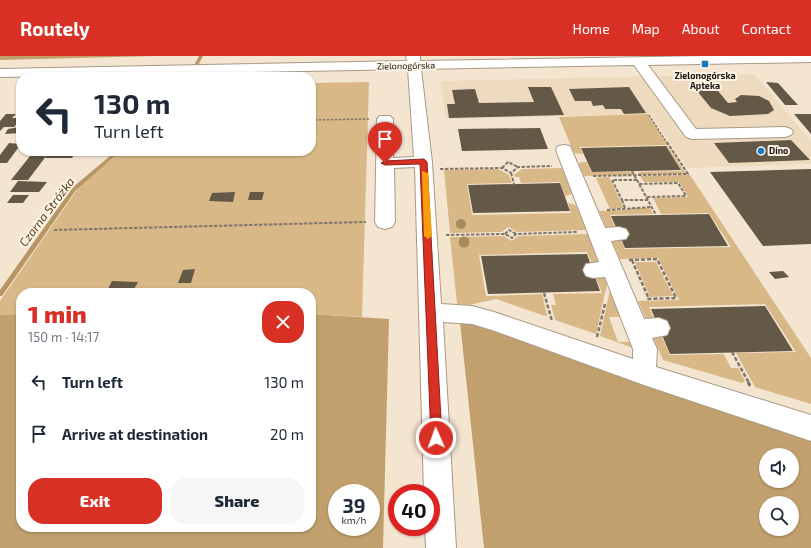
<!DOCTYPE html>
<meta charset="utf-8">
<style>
body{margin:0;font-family:"Exo 2",sans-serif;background:#f6f6f7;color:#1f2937;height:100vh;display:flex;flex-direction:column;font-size:15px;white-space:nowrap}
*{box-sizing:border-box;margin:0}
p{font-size:13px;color:#747a83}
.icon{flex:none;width:22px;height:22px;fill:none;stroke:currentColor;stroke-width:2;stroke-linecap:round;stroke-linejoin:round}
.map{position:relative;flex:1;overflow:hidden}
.drawer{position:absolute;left:16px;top:232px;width:300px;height:244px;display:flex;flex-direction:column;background:#fff;border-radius:16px;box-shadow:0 1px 3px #0004}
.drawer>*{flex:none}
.hud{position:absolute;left:16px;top:16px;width:300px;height:84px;border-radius:16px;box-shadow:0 1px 3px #0004;background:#fff;color:#1f2937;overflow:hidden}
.fabs{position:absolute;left:759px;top:392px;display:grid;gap:8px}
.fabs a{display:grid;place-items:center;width:40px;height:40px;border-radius:50%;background:#fff;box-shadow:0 1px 3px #0004;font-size:20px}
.speed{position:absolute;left:328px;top:428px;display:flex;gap:8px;font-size:20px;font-weight:700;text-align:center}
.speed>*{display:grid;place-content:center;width:52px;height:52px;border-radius:50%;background:#fff;box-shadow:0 1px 3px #0004;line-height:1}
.speed small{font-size:10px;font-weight:400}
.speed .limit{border:6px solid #d22;background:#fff;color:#111}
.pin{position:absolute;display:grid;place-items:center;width:34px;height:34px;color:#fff;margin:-41px -17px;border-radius:50% 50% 50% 0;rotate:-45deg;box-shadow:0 0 4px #0007}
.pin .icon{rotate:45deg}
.me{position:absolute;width:44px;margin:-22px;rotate:358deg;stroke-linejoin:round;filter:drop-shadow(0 0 3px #0008)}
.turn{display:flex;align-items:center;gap:14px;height:84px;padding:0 12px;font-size:18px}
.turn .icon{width:52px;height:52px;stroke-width:2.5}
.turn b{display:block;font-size:28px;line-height:34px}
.round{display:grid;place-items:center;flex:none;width:42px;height:42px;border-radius:16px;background:#f6f6f7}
.head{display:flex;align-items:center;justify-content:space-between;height:68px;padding:0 12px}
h1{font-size:24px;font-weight:800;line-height:30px;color:#d93025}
.button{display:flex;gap:8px;margin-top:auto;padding:8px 12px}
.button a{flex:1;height:46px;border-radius:16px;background:#d93025;color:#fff;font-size:16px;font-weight:800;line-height:46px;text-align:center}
.button a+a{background:#f6f6f7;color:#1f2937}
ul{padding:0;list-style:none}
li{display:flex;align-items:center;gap:12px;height:52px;padding:0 12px}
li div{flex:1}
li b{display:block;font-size:15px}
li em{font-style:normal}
header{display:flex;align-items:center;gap:24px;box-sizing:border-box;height:56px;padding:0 20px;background:#d93025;color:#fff}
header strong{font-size:19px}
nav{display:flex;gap:22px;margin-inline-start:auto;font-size:14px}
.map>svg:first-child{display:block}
.built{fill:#eedbbf}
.green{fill:#d9b888}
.forest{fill:#c2a06d;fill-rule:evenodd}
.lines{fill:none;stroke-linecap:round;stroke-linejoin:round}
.stream{fill:#b89664;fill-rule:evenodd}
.building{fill:#645846}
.minor-casing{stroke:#a79986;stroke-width:2}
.path-far3{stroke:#807669;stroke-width:1.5;stroke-dasharray:2.5 1.5;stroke-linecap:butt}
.path-far2{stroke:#807669;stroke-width:2;stroke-dasharray:3.5 1.5;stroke-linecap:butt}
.path-far1{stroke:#807669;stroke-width:2.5;stroke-dasharray:4 2;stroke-linecap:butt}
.path{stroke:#807669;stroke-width:3;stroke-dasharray:5 2.5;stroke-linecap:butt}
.minor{fill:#fff;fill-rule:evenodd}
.tree{fill:#a58b5e}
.route{fill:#d93025;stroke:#8d1f18}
.slow{fill:#f59e0b}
.poi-dot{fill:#1579c4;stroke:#fdf4e7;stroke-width:1.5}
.labels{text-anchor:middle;stroke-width:4;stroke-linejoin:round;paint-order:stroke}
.far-street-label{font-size:9px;fill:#1a150e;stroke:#fdf4e7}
.far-poi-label{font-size:9px;font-weight:bold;fill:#1a150e;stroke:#fdf4e7}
.water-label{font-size:12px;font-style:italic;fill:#563e15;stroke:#fdf4e7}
</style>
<header>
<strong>Routely</strong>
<nav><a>Home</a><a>Map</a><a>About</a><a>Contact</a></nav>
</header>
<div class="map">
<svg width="811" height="492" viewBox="0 0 811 492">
<rect width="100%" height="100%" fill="#f4e5d0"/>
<!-- built -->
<polygon class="built" points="754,18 811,85 811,108 687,112 651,58 446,63 440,25"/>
<!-- green -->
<g class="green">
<polygon points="369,26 362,261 311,258 311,237 21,237 21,258 0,259 0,245 81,128 122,95 311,95 311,27"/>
<polygon points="648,58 686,118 639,119 638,116 682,115 666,89 580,91 583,98 574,97 559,61"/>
<polygon points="581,106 587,106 591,116 632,116 633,119 584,120 579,108"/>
<polygon points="562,112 572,138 565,140 560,126 521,127 519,121 515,121 514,119 522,113"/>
<polygon points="498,113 509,119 512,127 467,128 472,159 571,157 568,147 576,149 586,174 517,176 508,171 502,176 450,177 444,114"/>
<polygon points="690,119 811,302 811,348 755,331 736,297 796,296 765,248 649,251 655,266 646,263 638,245 679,244 658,202 620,203 612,185 620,182 625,193 731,191 709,157 661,158 653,142 688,141 679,126 644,126 640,120"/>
<polygon points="609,121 624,152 610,153 596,122"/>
<polygon points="628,152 650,152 653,158 610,159 616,174 606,171 599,155 628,154"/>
<polygon points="588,178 598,206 592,208 587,196 479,199 486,240 542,238 547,259 545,260 496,243 469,249 457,248 450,181 504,180 512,185 518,180"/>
<polygon points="635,206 656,206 673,240 650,241"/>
<polygon points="595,219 604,220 607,228 596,278 555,264 551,249 556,249 553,238 602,237"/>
<polygon points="611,229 624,261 609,261 618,286 634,286 636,293 600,280"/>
<polygon points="660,277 670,299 724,298 731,312 738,312 745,325 742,327 663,304 653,281"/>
</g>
<!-- forest -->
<g class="forest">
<polygon points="0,0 154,0 0,4"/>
<path d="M21 258V471H311V258L389 263 383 492H0V259ZM337 437H371V471H337Z"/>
<path d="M460 266 481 269 648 331 811 383V492H484ZM766 399H792V425H766ZM766 447H792V473H766Z"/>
</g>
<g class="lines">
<!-- stream -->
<g class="stream">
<polygon points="199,0 203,0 192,21 188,21"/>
<polygon points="116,95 121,95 76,134 2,240 0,240 0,234 72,132"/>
</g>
</g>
<!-- building -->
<g class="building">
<polygon points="766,26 778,27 798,49 785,49"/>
<polygon points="693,30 714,30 728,47 737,46 735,43 741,39 759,40 769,45 774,54 768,58 730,60 711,52"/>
<polygon points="528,31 551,31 564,59 449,62 447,48 455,48 452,34 475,33 479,47 534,46"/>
<polygon points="629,31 646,57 624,58 621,53 605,53 603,49 593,50 591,45 575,45 569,33"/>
<polygon points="6,58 16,58 12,62 21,62 21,63 14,71 4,71 0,75 0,65"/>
<polygon points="794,58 811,58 811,78"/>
<polygon points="19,71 21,71 21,77 5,78 8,73"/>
<polygon points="540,72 548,93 462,95 458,73"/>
<polygon points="791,84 810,104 729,107 714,87"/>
<polygon points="9,87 21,88 7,107 0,107 0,99"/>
<polygon points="666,90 681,114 592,116 581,92"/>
<polygon points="34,95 50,95 28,124 11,124"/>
<polygon points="51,95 76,95 72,102 45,102"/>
<polygon points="811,113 811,188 763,190 710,116"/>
<polygon points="18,125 47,126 39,136 10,136"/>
<polygon points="560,127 570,155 473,157 468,129"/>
<polygon points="235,136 233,146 209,145 212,137"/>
<polygon points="250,136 264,136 262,144 248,144"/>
<polygon points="13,139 29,139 23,147 7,147"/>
<polygon points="709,158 728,190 625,192 611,160"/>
<polygon points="587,198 600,235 488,238 481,200"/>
<polygon points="195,213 191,227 178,227 183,214"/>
<polygon points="783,215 789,221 775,223 769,216"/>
<polygon points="112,225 138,226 132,237 106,237"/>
<polygon points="765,250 793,295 670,298 651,253"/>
</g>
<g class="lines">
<defs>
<polygon id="minor" points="406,0 420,0 420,5 705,0 811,0 811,6 648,9 696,73 785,71 791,73 793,76 791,79 785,81 692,83 686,81 634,9 421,13 432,106 441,248 472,250 494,256 633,303 633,293 605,221 593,222 586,220 583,214 586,208 599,206 556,94 558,90 564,89 570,90 605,172 619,171 626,173 629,178 626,183 611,185 644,263 659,262 667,265 670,272 667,279 652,282 657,293 656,311 811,359 811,385 644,329 492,274 472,268 443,266 456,492 426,492 425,471 431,471 431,437 424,437 415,111 394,112 395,166 392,171 385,173 378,171 375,166 377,63 380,60 390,60 393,63 393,102 414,101 408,13 0,21 0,13 407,5"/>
</defs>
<!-- minor casing -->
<use href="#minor" class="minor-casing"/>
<!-- path-far3 -->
<g class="path-far3">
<polyline points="649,59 667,87"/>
<polyline points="311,64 369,63"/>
</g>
<!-- path-far2 -->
<g class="path-far2">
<polyline points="502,112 508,106 518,111"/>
<polyline points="440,113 502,112 511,117 518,111 552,110"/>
<polyline points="632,115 656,159"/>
<polyline points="511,117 514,128"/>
<polyline points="593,120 688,118 667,86"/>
<polyline points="637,124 612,124 622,144 648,144"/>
<polyline points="639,128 678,127 686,140 646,141"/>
<polyline points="622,144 625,152"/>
<polyline points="607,154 652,151"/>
<polyline points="54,174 366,166"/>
<polyline points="505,178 509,174 516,178"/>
<polyline points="446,179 505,178 512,182 516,178 577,176"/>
</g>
<!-- path-far1 -->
<g class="path-far1">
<polyline points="629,204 657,203 676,242 646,243"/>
<polyline points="632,204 649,243"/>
<polyline points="544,237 552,265"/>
<polyline points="597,281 605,248"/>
<polyline points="732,296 749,327"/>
</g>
<!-- path -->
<polyline class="path" points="748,326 750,330"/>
<!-- minor -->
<use href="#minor" class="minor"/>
</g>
<!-- trees -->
<g class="tree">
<circle cx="461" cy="168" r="5"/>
<circle cx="464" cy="186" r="5.5"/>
</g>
<!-- route -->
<polygon class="route" points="424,103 427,106 442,382 440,386 436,387 432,386 431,382 420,108 385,109 381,107 385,105"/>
<!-- slow -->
<polygon class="slow" points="422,115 428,117 432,180 428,183 424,180"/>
<!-- markers -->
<g class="poi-dot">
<rect x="701" y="4" width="8" height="8" rx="2"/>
<circle cx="761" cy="95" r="4"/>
</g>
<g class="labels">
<!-- far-street labels -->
<g class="far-street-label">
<text transform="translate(406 10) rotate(-1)" y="3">Zielonogórska</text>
</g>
<!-- far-poi labels -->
<g class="far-poi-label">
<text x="705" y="23">Zielonogórska<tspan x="705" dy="10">Apteka</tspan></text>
<text x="769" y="98" text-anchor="start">Dino</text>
</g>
<!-- water labels -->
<g class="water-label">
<text transform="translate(47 156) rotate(-53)" y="4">Czarna Stróżka</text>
</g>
</g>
</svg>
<div class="fabs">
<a><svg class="icon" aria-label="sound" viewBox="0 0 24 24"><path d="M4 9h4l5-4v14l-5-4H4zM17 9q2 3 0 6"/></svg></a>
<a><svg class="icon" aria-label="search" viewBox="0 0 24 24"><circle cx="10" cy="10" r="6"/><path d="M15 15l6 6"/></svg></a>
</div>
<div class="speed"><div>39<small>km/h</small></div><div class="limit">40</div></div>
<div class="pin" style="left:385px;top:107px;background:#d93025"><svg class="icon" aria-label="arrive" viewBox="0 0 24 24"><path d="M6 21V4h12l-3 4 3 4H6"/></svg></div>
<svg class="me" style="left:436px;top:382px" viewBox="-20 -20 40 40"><circle r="17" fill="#d93025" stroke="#fff" stroke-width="3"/><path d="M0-11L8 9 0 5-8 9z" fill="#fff"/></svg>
<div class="hud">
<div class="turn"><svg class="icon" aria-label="left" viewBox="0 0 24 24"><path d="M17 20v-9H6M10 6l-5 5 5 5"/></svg><div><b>130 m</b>Turn left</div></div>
</div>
<section class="drawer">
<div class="head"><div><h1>1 min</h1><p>150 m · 14:17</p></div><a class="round" style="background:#d93025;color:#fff"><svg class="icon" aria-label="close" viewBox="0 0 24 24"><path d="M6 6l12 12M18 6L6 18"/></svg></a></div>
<ul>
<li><svg class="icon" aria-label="left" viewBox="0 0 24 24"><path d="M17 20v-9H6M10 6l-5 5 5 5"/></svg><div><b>Turn left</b></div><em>130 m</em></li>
<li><svg class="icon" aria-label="arrive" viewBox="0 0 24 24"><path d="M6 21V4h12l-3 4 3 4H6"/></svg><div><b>Arrive at destination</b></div><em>20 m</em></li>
</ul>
<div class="button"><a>Exit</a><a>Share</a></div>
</section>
</div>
